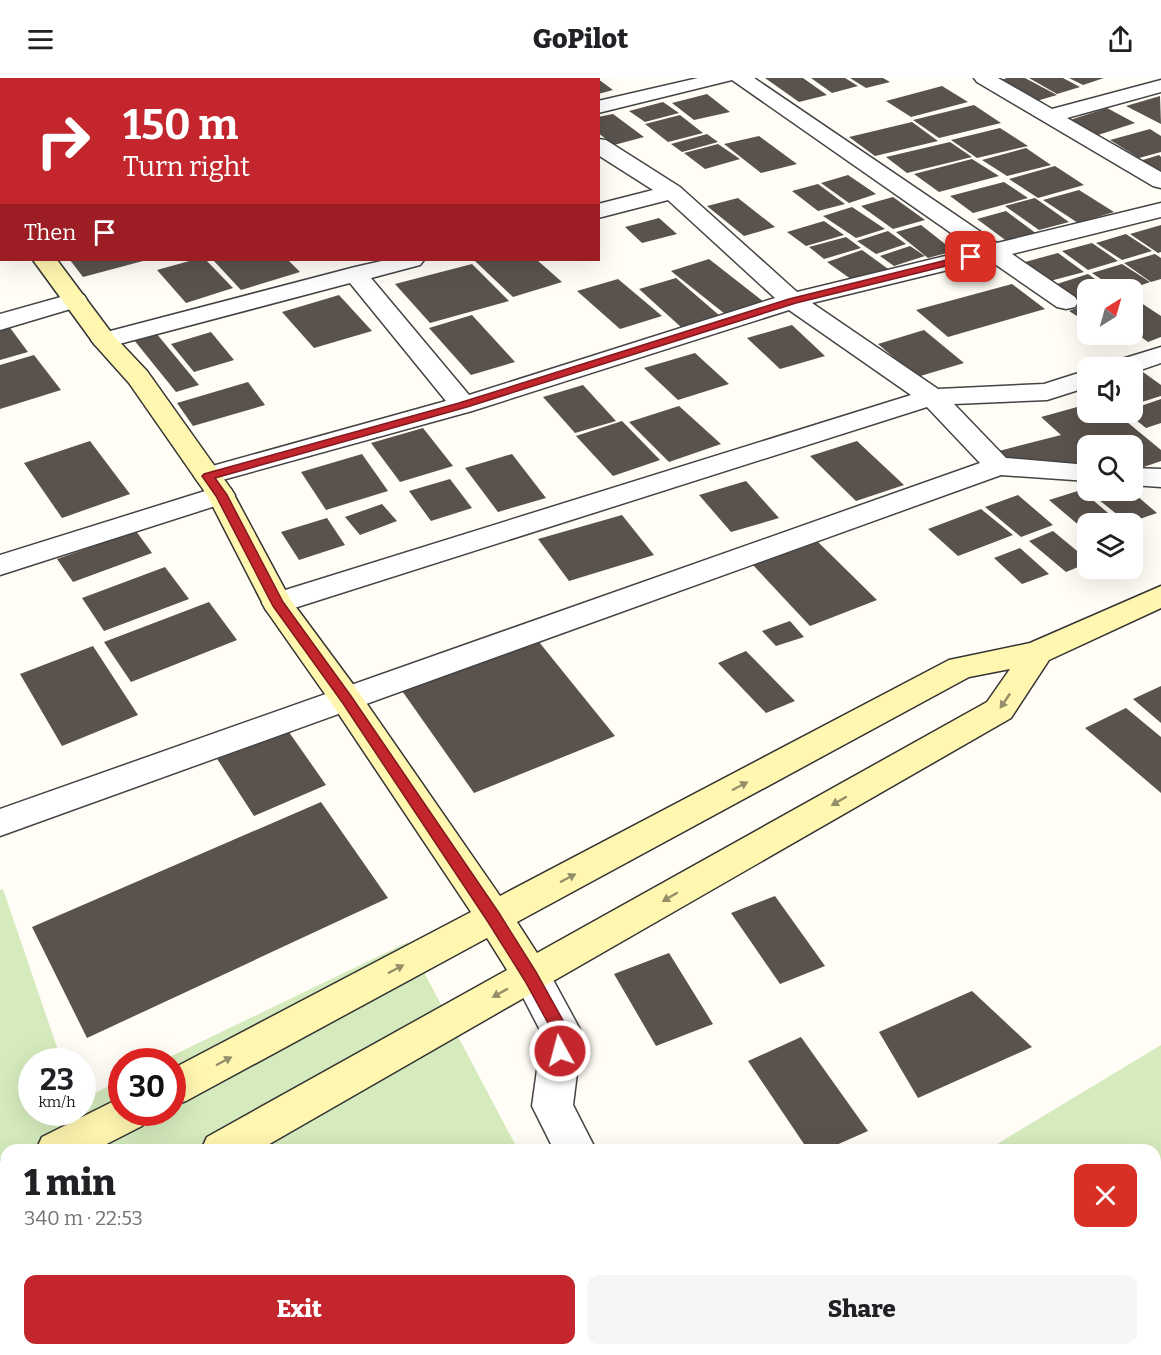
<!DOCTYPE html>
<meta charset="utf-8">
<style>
body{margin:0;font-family:Bitter,serif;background:#f6f6f6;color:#202124;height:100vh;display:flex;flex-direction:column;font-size:22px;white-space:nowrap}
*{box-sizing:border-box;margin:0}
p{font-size:20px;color:#757577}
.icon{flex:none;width:33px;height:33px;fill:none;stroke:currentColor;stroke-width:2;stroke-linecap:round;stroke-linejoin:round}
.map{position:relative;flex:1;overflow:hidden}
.side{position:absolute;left:0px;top:1066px;width:1161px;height:212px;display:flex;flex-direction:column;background:#fff;border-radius:18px 18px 0 0;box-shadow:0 6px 24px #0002}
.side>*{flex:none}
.hud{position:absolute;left:0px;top:0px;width:600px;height:183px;box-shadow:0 6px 24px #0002;background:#c4262e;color:#fff;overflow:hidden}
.needle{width:39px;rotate:37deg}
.tools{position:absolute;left:1077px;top:201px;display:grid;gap:12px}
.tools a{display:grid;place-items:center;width:66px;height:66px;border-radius:12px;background:#fff;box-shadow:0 6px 24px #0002;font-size:30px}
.speed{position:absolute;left:18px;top:970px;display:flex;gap:12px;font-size:30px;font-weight:700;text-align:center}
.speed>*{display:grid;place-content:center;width:78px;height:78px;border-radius:50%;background:#fff;box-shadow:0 6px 24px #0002;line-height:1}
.speed small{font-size:15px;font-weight:400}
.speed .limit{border:9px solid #d22;background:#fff;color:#111}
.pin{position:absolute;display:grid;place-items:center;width:51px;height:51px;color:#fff;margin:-26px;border-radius:12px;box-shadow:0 3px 9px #0006}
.me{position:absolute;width:66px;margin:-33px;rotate:353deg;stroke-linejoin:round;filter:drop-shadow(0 0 4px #0008)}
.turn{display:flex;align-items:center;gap:21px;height:126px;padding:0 24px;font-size:27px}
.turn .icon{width:78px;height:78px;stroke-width:2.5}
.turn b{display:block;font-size:42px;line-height:51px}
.then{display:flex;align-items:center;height:57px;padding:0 24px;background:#0003;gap:12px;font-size:22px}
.round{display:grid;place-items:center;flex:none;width:63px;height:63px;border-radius:12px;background:#f6f6f6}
.head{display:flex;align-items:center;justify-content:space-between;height:102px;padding:0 24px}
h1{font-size:36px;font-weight:800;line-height:45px}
.action{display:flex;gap:12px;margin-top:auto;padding:12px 24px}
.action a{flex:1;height:69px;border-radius:12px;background:#c4262e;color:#fff;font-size:24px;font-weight:800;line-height:69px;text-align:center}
.action a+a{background:#f6f6f6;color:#202124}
header{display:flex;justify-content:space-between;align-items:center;height:78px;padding:0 24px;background:#fff;font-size:27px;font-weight:800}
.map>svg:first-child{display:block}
.green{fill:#d5ebbd}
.building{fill:#5a524d}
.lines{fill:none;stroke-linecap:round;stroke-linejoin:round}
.street-casing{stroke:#444;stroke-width:3}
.secondary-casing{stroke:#333;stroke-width:3}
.street{fill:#fff;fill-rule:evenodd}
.secondary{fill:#fff6b0;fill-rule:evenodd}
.oneway{fill:#948f68}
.route{fill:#c4262e;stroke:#7f191e;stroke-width:1.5}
</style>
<header><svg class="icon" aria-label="menu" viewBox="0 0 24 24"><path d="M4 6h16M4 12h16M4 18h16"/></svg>GoPilot<svg class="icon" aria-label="share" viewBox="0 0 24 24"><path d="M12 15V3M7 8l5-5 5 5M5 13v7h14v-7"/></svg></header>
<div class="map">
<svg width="1161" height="1277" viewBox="0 0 1161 1277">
<rect width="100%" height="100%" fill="#fffdf5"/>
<!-- green -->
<g class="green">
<polygon points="3,811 62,984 32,984 32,1035 82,1035 83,1021 121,1002 122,1035 172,1035 172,984 159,984 408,864 518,1072 6,1072 6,1272 624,1272 626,1277 0,1277 0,812"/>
<polygon points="1161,967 1161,1277 1018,1277 1015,1272 1155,1272 1155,1072 987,1072"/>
</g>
<!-- building -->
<g class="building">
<polygon points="765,0 803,0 827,17 799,24"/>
<polygon points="811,0 845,0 858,8 832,15"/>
<polygon points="850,0 883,0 890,4 866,10"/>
<polygon points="1007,0 1025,0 1057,17 1033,24 995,4"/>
<polygon points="1029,0 1063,0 1080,9 1057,16"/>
<polygon points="1069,0 1104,0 1083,7"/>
<polygon points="598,1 613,12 598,16"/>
<polygon points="942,8 968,24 911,39 886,23"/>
<polygon points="707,16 730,34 694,42 672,25"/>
<polygon points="1160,18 1161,46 1126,28"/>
<polygon points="663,24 679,35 645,44 629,33"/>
<polygon points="974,27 1001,45 939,60 913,42"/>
<polygon points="1107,30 1135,45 1098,57 1070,42"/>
<polygon points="613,36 644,59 614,67 598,55 598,39"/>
<polygon points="680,37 703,55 668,64 645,46"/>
<polygon points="912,44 938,63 875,78 849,59"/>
<polygon points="1000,50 1028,68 977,80 951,62"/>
<polygon points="1150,51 1161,58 1161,74 1139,80 1110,62"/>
<polygon points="707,56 718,64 682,74 671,66"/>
<polygon points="759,58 797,86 761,95 724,66"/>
<polygon points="950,64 972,79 907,95 886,79"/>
<polygon points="718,66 740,81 705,91 684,75"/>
<polygon points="1026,70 1051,87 1007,98 982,82"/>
<polygon points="1159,77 1161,79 1161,102 1133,85"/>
<polygon points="972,81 999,98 939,114 914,96"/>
<polygon points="1055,88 1084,107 1038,120 1009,101"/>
<polygon points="848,97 876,116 849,125 821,105"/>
<polygon points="1004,104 1028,120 973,135 950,118"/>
<polygon points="818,106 845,126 818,133 792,113"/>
<polygon points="1079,112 1114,134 1078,145 1043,122"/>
<polygon points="893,119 925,142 893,151 861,128"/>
<polygon points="738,120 775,149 744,158 707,128"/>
<polygon points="1035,120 1069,144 1039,152 1005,128"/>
<polygon points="852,129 885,151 856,160 823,138"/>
<polygon points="1006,133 1037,156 1008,164 977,141"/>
<polygon points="659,140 677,156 642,165 625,149"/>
<polygon points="824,143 844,157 806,168 787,154"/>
<polygon points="921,147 954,173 928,180 896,154"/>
<polygon points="1161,147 1161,174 1158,175 1130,156"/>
<polygon points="888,153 906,166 876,176 857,163"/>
<polygon points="1126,156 1152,173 1122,182 1096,165"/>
<polygon points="846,159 861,170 824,181 809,169"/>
<polygon points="1092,165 1118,183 1088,192 1062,173"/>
<polygon points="910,168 925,178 894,188 880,178"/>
<polygon points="862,172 891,193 855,204 827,184"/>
<polygon points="1058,175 1084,194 1050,203 1025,184"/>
<polygon points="1155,176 1161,180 1161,201 1151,204 1124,185"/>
<polygon points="709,181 764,224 725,236 671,193"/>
<polygon points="70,182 141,182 143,183 83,199"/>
<polygon points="193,182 206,182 233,210 186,225 157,192"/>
<polygon points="213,182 288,182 300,194 241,212"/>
<polygon points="479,182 537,182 562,204 513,219 475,183"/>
<polygon points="472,186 509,223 430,245 395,206"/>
<polygon points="1122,186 1150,204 1128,212 1117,212 1092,195"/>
<polygon points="1088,196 1110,212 1088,212 1088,223 1084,224 1057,206"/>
<polygon points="676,200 720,238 682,250 639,211"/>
<polygon points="618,201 662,238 620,251 577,213"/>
<polygon points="1012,206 1045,231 948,259 916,232"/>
<polygon points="339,217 372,253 314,270 282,234"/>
<polygon points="1132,219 1161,238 1161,259 1148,264 1132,252"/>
<polygon points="1086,226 1088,227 1088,245 1069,233"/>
<polygon points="472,237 515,284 471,297 429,250"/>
<polygon points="8,247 28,274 0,282 0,249"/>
<polygon points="792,247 825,278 780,291 747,260"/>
<polygon points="924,252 964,285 917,299 878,266"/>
<polygon points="211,254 234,282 194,294 171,266"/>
<polygon points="156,255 199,307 176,314 134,262"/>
<polygon points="695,275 729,306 678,322 644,290"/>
<polygon points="34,277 61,312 0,331 0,287"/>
<polygon points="1143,294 1161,307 1161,318 1132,327 1132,297"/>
<polygon points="248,304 265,327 193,348 177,325"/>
<polygon points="583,307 616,343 575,355 543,319"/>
<polygon points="1161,321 1161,345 1146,350 1126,334 1132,334 1132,331"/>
<polygon points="1088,326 1088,334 1115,334 1161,372 1161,383 1135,392 1132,389 1132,368 1088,368 1088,386 1075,389 1069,384 1059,387 1033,386 1030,382 1013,386 999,373 1061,357 1041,339"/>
<polygon points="679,328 721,366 669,384 629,344"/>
<polygon points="622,343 660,382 613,398 576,358"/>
<polygon points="423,350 453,388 400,404 371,365"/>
<polygon points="90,363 130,416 62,440 24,385"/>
<polygon points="857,363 904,407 856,423 810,378"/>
<polygon points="362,376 388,413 326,432 301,394"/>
<polygon points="512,376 546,420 498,434 465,390"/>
<polygon points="450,401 472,430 431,443 409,413"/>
<polygon points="746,403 779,440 731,454 699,417"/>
<polygon points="1081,412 1121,446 1088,446 1088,455 1049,422"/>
<polygon points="1125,412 1130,412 1157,435 1128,445 1099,422"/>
<polygon points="1018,417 1053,447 1021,459 985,429"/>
<polygon points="382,426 397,443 360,457 345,439"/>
<polygon points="981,431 1013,457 958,478 928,451"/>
<polygon points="622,437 654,477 569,503 538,461"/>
<polygon points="327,440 345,467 299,482 281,454"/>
<polygon points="136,453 152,475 73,504 57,481"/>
<polygon points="1053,453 1088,482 1088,485 1066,494 1029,463"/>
<polygon points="818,464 877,522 810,548 753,487"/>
<polygon points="1020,470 1049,496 1022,506 994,480"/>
<polygon points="165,489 189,521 104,553 82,520"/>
<polygon points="209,524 237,562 131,604 104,564"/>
<polygon points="790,543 804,559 776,568 762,553"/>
<polygon points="535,559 615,658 474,715 400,610"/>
<polygon points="93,568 138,637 62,668 20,596"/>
<polygon points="746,573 795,623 766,635 718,585"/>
<polygon points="1161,608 1161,645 1133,621"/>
<polygon points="1126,630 1161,659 1161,715 1085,650"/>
<polygon points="284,647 326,707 254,738 214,676"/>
<polygon points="321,724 388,820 87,960 32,849"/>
<polygon points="775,818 825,888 780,906 731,835"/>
<polygon points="669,875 713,946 656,968 614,896"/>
<polygon points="972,913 1032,969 918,1020 879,954"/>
<polygon points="801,959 868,1053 825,1072 808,1072 748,983"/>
</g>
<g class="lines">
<defs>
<g id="street">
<polygon points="121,0 141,0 142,2 122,2"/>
<polygon points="207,0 234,0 206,2"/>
<polygon points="495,0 516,0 517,2 496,2"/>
<polygon points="698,0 754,0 997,165 1161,125 1161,139 1012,176 1075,219 1078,224 1075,229 1066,231 1057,229 989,182 812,225 938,311 1044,306 1088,292 1088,309 1047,322 954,326 1006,380 1088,387 1088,403 1001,397 0,758 0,731 980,385 927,329 288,532 277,535 266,532 262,525 266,518 911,317 789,232 472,333 208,406 198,404 194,398 198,392 446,323 350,205 104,270 95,267 91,262 95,257 355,189 386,182 424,182 420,187 371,200 469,317 775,220 668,122 598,140 598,126 653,112 598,77 598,61 606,62 680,109 797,214 974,171 732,2 598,35 598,23"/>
<polygon points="974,0 998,0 1052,31 1161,2 1161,14 1067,40 1161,94 1161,110 1153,108 977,4"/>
<rect x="0" y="135" width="2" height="14"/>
<polygon points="75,215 84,217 87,222 84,227 0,252 0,236"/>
<polygon points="1161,269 1161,285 1132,295 1132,290 1108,290 1112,284"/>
<polygon points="1132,390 1161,391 1161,409 1132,407"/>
<polygon points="221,408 231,411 235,417 231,423 0,497 0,477"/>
<polygon points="531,882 545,887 582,955 573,1027 596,1072 554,1072 532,1028 542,956 512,898 517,887"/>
<polygon points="652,1272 698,1272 700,1277 654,1277"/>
</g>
<g id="secondary">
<polygon points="0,124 2,125 2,140 0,139"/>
<path d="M33 182H57L113 257 147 293 231 411 290 521 358 613 500 818 949 582 1030 565 1161 508V530L1049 582 1011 640 259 1072H201L207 1059 507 892 487 860 186 1023 172 1028V991L471 834 334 629 266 532 207 417 129 305 95 267ZM1010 591 987 624 537 875 517 844 969 599Z"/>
<polygon points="122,1019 122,1035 148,1035 142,1048 95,1072 36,1072 42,1059"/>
<polygon points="6,1081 6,1120 0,1122 0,1083"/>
<polygon points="6,1169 6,1213 0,1215 0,1171"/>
</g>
</defs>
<!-- street casing -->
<use href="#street" class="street-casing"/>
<!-- secondary casing -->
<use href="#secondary" class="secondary-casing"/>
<!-- street -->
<use href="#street" class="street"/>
<!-- secondary -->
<use href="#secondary" class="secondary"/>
</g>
<!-- one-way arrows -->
<defs><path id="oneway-solid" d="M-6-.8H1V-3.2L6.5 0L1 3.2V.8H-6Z" transform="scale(1.5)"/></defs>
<g class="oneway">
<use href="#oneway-solid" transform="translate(1005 623) rotate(124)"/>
<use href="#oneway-solid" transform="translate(740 708) rotate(-28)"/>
<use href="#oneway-solid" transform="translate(839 723) rotate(150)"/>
<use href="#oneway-solid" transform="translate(568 800) rotate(-28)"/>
<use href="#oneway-solid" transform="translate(670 819) rotate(150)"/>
<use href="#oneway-solid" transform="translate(396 891) rotate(-28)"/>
<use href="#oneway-solid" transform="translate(500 915) rotate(151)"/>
<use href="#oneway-solid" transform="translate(224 983) rotate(-28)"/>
</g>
<!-- route -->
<polygon class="route" points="971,176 976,179 974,181 796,225 467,329 215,400 227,417 283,524 351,618 499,835 536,894 570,955 566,978 560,980 554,978 552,973 554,956 525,903 488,844 342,624 273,528 216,418 202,398 204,396 459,325 789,221"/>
</svg>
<div class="tools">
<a><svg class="needle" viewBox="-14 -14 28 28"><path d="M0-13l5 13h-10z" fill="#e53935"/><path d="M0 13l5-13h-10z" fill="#757577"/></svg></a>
<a><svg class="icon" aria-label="sound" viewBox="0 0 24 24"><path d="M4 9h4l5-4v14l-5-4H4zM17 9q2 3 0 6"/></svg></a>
<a><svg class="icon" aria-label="search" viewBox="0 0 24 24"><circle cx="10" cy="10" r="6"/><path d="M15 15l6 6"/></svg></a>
<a><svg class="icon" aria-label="layers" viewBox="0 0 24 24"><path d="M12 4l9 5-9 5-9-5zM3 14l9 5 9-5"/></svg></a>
</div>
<div class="speed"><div>23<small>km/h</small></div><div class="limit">30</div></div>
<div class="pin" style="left:971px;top:179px;background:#d93025"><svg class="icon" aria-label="arrive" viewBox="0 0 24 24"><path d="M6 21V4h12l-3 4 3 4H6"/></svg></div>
<svg class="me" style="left:560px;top:973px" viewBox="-20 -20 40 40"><circle r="17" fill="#c4262e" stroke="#fff" stroke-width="3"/><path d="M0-11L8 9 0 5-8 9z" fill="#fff"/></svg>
<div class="hud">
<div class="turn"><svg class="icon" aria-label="right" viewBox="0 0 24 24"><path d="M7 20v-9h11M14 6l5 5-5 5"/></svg><div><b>150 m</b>Turn right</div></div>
<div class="then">Then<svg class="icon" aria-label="arrive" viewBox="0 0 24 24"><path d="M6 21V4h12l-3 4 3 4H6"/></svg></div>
</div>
<section class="side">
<div class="head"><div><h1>1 min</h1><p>340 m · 22:53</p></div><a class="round" style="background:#d93025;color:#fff"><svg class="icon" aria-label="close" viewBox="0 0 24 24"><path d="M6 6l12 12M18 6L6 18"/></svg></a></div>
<div class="action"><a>Exit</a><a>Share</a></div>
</section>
</div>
